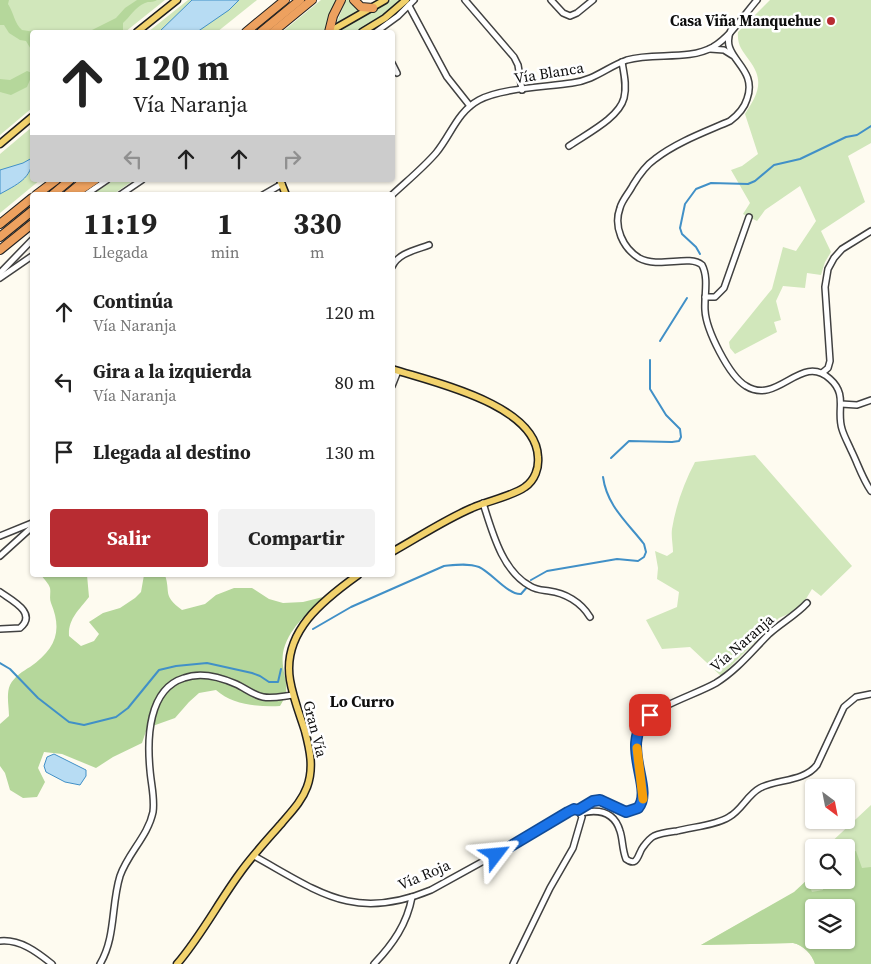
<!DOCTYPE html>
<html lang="es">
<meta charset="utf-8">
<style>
body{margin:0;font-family:"Source Serif 4",serif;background:#f2f2f2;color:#222;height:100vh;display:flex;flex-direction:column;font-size:19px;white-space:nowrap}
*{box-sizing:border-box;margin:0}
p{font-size:16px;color:#767676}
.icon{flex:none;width:28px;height:28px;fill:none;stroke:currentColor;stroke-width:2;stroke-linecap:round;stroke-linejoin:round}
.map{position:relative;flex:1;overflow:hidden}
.side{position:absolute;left:30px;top:192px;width:365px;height:385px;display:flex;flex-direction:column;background:#fff;border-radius:5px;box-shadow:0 1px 4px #0004}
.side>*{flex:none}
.top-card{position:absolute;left:30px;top:30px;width:365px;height:152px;border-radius:5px;box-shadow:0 1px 4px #0004;background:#fff;color:#222;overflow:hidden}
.needle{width:32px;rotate:148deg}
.tools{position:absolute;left:805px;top:779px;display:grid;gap:10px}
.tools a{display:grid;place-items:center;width:50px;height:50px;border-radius:5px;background:#fff;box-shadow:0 1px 4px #0004;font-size:25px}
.pin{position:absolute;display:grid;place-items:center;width:42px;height:42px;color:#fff;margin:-21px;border-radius:10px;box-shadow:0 2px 8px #0006}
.me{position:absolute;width:55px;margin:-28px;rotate:61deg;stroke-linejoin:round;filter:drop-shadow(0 0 4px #0008)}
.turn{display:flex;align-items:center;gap:18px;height:105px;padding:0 20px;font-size:22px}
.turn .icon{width:65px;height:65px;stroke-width:2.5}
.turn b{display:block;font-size:35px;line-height:42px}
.lanes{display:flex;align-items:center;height:48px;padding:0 20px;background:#0003;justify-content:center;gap:25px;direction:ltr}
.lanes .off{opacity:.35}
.eta{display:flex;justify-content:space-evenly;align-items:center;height:85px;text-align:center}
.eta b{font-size:30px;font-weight:700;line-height:35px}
.primary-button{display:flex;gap:10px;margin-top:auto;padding:10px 20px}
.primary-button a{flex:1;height:58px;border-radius:5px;background:#b82c32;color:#fff;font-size:20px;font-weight:700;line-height:58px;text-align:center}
.primary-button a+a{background:#f2f2f2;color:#222}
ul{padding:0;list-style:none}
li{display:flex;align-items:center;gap:15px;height:70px;padding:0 20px}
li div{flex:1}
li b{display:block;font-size:19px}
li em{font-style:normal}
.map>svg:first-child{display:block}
.green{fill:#d1e7bb;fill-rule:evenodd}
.forest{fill:#b5d79b;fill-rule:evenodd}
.water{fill:#b7dcf3;stroke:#4190c7}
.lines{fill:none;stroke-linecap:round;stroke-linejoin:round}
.stream{stroke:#4190c7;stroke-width:2}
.minor-casing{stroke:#414141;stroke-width:8}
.major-casing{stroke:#1f1f1f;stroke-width:9}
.highway-casing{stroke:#1f1f1f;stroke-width:10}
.minor{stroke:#fff;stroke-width:5}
.major{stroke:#f2d26c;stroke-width:6}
.highway{stroke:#eda15f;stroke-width:8}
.route-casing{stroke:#114b97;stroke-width:12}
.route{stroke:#1a73e8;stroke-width:9}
.slow{stroke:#f59e0b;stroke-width:9}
.poi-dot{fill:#b82c32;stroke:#fff;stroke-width:2}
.labels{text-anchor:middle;stroke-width:5;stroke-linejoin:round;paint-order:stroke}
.poi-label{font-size:15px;font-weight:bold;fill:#0e0e0e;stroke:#fff;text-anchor:end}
.street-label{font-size:15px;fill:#0e0e0e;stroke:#fff}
.neighbourhood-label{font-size:16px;font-weight:bold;fill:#0e0e0e;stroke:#fff}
</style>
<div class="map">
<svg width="871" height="964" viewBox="0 0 871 964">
<rect width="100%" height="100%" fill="#fefbf0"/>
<!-- green -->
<g class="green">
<polygon points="0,0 165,0 125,32 32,32 32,108 0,135"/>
<polygon points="188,0 257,0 217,32 148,32"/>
<polygon points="321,0 337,0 326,31 282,32"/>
<polygon points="346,0 350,0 354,6 362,10 336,24"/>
<polygon points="391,0 402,0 389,12 357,32 337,32"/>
<path d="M770 0H871V143L848 156 865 202 821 231 831 252 825 262 821 275 807 273 805 288 783 286 776 301 781 320 774 322 777 332 735 354 730 348 729 342 772 289 783 247 796 251 816 221 800 186 765 210 757 221 743 214 750 203 731 170 742 166 758 154 745 114C758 94 765 81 749 60 742 50 737 45 738 32Z"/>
<polygon points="32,127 32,180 40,180 0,213 0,154"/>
<polygon points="114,180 134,180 112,195 91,195"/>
<path d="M755 455 852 566 821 596 812 589 801 607 793 612 779 618 721 676 690 647 662 649 646 620 677 607 679 592 657 579 658 568 655 551 667 556 673 552C673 545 671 536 672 529 676 505 684 483 695 462Z"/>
<path d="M871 805V964H815C812 954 803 945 793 943L701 945 797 891 807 880 814 869V880H846V848L826 847ZM814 908H846V940H814Z"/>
</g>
<!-- forest -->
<g class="forest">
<path d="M0 0H9L8 4C14 13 14 23 22 30L35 32H32V51L26 41 20 40 9 33 4 25H0Z"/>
<path d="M137 0H157C152 3 149 1 145 3 135 7 130 17 123 23V32H90V31L116 18 125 8Z"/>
<polygon points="27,71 32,73 32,75 27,87 11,95 0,92 0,79 10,80"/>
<path d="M41 575H87L89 597C79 610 68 619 69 636L81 646 94 641 99 634 89 622 103 613 120 608 135 598 141 592 144 575H165C171 593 162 595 182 610L205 604 216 595 234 588H252L269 599 283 603 303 602 323 597C308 613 287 630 283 653 280 675 294 686 280 706 259 707 232 705 216 690L199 693 189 702 175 718 147 728 142 743 113 757 96 768 62 754 44 752 38 768 45 782 37 797 23 798 10 790 5 773 0 766V724L9 716C9 707 6 694 10 685 14 677 23 671 30 667 55 649 63 632 51 603 49 598 51 593 50 588 49 584 44 579 41 575Z"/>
<path d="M856 851 862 868 871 867V964H815C812 954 803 945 793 943L701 945 794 892 807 880 812 892 823 890 824 880H846V854ZM814 908H846V940H814Z"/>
</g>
<!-- water -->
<g class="water">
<polygon points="192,0 239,0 229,10 197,32 159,32"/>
<path d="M32 158C33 178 16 185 0 194V170L23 163Z"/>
<polygon points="54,754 86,770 86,776 80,785 65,782 46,772 44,766 47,757"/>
</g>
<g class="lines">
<!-- stream -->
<g class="stream">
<polyline points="700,254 696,247 682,234 680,228 685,204 696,189 711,183 748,184 755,181 774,165 800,159 846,137 857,135 871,126"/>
<polyline points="660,341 687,298"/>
<polyline points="611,458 629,441 672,442 679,441 681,437 680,429 666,415 650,389 650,360"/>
<path d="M531 580 547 571 617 559 638 561 644 557 646 552 644 544C627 522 607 506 603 477"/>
<path d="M313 629 351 607 444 566C455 565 468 563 479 567 492 573 508 595 521 594L528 586"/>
<polyline points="0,663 10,669 38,698 69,722 84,725 116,717 128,708 159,670 176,666 207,663 252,673 260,676 269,682 278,682 281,669"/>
</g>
<defs>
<g id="minor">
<polyline points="465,0 514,57 518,65 522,90"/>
<polyline points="551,0 563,13 570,16 577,13 593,0"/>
<polyline points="409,6 447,77 470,106"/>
<path d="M731 30C718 58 759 66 747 99 744 109 738 115 730 121 705 132 677 142 655 159 645 166 639 175 633 185 629 193 622 200 620 208 613 227 623 248 639 258 659 269 689 254 702 265 709 278 704 296 705 310 706 330 729 376 746 386 778 406 801 352 830 379 848 395 836 410 842 429 844 436 848 443 851 450 858 464 862 478 871 491"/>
<polyline points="376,32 398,16 414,0"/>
<polyline points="710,49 724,50 732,55"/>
<polyline points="392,63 397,73"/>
<path d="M569 146C586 134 619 118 624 98 627 86 624 74 622 62"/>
<polyline points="85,195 107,180"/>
<polyline points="120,195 142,180"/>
<polyline points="263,195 282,184"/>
<path d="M392 195C407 181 423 168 436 153 451 135 457 112 479 100 501 88 546 87 572 83 595 80 607 67 627 60 654 52 688 61 713 47 731 36 744 15 757 0"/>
<path d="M392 267C398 253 416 250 429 245"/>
<polyline points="0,273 32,240"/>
<polyline points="0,278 32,256"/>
<polyline points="705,297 715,297 724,288 749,217"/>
<polyline points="822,373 828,368 830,361 825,287 828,269 834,258 842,249 871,231"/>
<polyline points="392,386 398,371"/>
<polyline points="841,404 857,405 871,400"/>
<path d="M483 503C492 531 502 571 530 586 536 590 542 590 549 591 565 593 581 602 590 617"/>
<polyline points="0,536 32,523"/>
<polyline points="0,556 32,527"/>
<path d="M0 592C11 600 38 613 20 628L0 629"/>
<path d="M578 810C583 807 588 802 594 801 609 797 621 819 636 809 654 797 625 746 643 722 656 706 697 694 716 683 737 670 752 651 769 634 781 623 796 615 807 603"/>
<path d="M581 813C598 809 614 811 620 831 623 840 622 849 626 859 638 868 638 853 643 847 646 843 650 838 654 836 661 833 670 832 677 831 692 827 717 825 729 817 742 810 747 795 760 788 777 779 804 782 817 765L844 707 856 697 871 694"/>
<path d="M254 856C319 892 354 922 431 890L549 825C557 819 567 810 578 810L582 817 573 848 550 888 513 964"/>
<path d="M0 941C20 939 37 952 52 964"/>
<path d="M100 964C116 937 111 905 120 876 128 853 148 836 153 812 155 798 151 784 150 770 147 739 148 689 184 678 200 672 220 677 236 684 245 688 253 695 263 697 273 699 283 696 293 695"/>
<path d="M374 964C393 944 407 924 412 897"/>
</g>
<g id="major">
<polyline points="137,32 177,0"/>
<polyline points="329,32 385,0"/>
<polyline points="362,32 385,18 406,0"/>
<polyline points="0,144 32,117"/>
<polyline points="280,180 286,195"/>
<path d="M392 369C432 382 536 404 538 457 539 468 535 480 525 487 513 496 487 501 472 508 444 520 419 537 392 552"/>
<path d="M177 964C201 936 218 903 240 873 252 856 267 840 281 824 291 812 302 801 307 787 314 768 310 750 305 731 300 715 293 698 290 680 282 632 323 600 358 575"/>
</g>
<g id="highway">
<polyline points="354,0 361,7 373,8"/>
<polyline points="246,32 285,0"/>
<polyline points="261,32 300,0"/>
<polyline points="273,32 312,0"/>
<polyline points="329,32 333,16 341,0"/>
<polyline points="36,195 56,180"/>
<polyline points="52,195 70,180"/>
<polyline points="67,195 85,180"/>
<polyline points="73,195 95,180"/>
<polyline points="0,224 32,198"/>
<polyline points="0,237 32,211"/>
<polyline points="0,250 32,224"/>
</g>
</defs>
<!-- minor casing -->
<use href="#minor" class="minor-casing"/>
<!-- major casing -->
<use href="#major" class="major-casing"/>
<!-- highway casing -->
<use href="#highway" class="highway-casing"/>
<!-- minor -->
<use href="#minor" class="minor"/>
<!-- major -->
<use href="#major" class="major"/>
<!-- highway -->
<use href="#highway" class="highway"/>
</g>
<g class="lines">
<defs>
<path id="route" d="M496 855 568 812 574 809 578 810 593 801 600 800 626 812 638 808C655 788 617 743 650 715"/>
</defs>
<!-- route casing -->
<use href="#route" class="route-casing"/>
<!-- route -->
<use href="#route" class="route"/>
<!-- slow -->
<polyline class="slow" points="637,748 643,799"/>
</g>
<!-- markers -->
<circle class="poi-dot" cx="831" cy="21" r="5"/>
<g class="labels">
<!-- poi labels -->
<g class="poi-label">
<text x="821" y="26">Casa Viña Manquehue</text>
</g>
<!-- street labels -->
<g class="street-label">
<text transform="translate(549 73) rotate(-9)" y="5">Vía Blanca</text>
<text transform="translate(742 643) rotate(-41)" y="5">Vía Naranja</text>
<text transform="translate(315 729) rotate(76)" y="5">Gran Vía</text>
<text transform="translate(424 875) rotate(-23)" y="5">Vía Roja</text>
</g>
<!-- neighbourhood labels -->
<g class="neighbourhood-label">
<text x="362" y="707">Lo Curro</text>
</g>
</g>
</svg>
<div class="tools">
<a><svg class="needle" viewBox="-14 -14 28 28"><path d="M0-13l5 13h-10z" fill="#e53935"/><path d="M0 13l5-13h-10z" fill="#767676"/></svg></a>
<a><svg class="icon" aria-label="search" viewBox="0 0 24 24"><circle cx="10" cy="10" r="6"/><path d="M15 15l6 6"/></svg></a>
<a><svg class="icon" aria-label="layers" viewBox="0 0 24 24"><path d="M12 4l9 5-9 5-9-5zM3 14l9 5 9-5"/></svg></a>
</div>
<div class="pin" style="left:650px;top:715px;background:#d93025"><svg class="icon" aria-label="arrive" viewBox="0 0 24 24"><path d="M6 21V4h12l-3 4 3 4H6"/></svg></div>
<svg class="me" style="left:496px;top:855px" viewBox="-20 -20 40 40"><path d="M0-17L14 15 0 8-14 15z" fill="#1a73e8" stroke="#fff" stroke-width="4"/></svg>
<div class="top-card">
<div class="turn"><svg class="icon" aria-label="ahead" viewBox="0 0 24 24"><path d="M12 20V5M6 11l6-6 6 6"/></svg><div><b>120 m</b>Vía Naranja</div></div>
<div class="lanes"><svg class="icon off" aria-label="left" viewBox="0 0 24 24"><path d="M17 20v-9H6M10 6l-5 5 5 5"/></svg><svg class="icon" aria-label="ahead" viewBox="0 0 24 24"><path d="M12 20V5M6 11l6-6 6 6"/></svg><svg class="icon" aria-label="ahead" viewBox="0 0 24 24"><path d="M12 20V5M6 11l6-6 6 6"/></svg><svg class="icon off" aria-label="right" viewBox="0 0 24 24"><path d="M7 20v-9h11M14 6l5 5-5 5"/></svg></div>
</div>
<section class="side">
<div class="eta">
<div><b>11:19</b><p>Llegada</p></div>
<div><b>1</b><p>min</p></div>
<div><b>330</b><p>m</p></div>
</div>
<ul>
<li><svg class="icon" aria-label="ahead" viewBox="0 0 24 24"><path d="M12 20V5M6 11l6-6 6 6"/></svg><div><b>Continúa</b><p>Vía Naranja</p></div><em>120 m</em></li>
<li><svg class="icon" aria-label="left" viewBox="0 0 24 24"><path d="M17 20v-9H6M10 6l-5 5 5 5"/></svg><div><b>Gira a la izquierda</b><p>Vía Naranja</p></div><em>80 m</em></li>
<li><svg class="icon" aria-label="arrive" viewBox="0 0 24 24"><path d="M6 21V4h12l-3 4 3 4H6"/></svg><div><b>Llegada al destino</b></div><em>130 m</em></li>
</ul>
<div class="primary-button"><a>Salir</a><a>Compartir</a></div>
</section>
</div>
